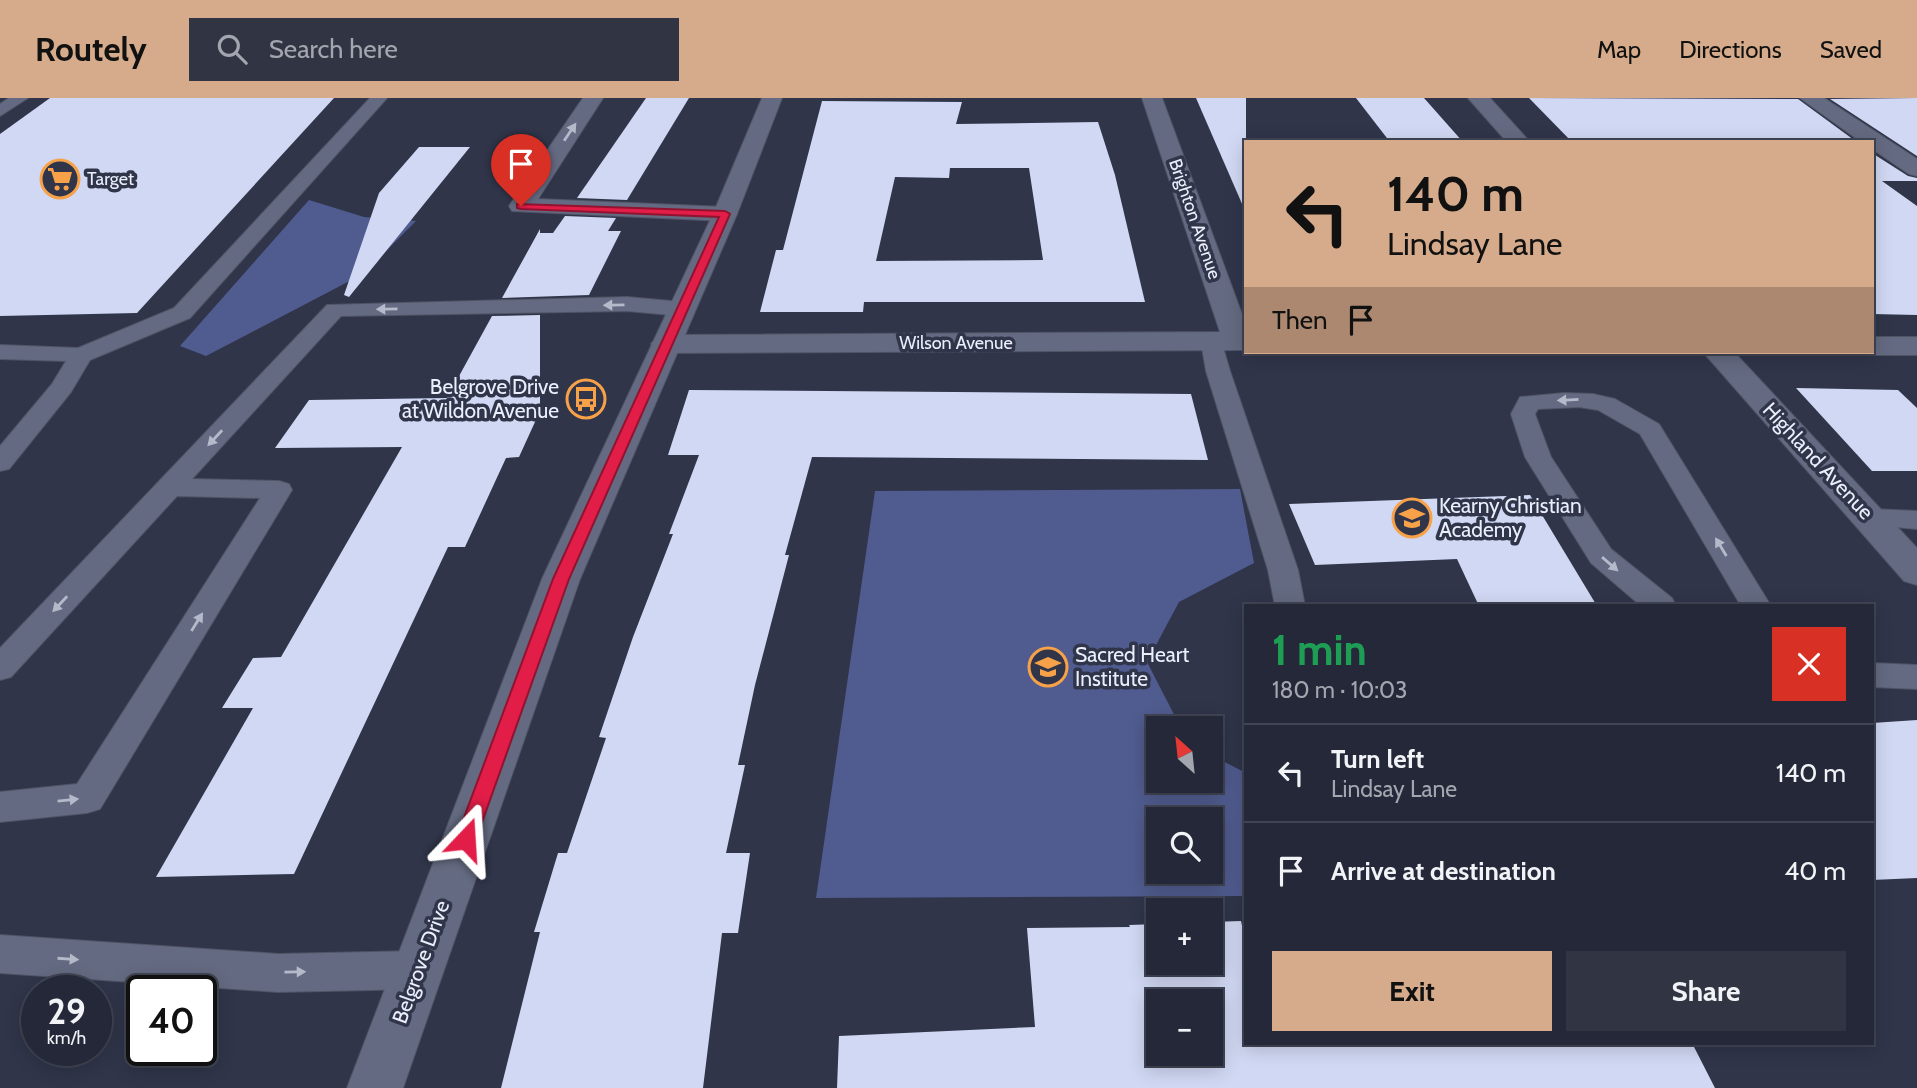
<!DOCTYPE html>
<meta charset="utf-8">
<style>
body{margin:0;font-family:Cabin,sans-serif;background:#303443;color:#f1f3f6;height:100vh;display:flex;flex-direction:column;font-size:26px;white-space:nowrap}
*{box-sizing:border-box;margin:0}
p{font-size:23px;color:#a3a6ae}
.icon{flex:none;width:38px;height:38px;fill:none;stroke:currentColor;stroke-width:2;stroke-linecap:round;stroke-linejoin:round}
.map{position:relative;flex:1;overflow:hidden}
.sheet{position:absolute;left:1244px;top:506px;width:630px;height:441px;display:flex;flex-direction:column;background:#242838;border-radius:0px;box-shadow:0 4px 18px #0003,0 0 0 2px #414453}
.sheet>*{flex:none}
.hud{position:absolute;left:1244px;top:42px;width:630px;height:214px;border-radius:0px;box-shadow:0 4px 18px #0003,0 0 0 2px #414453;background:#d6ab8b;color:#111;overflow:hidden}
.needle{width:46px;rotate:333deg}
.tools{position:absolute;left:1146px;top:618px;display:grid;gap:14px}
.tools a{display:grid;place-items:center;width:77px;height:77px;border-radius:0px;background:#242838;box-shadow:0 4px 18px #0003,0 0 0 2px #414453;font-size:35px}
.speed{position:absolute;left:21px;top:877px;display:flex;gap:14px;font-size:35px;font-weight:700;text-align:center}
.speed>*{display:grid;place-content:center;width:91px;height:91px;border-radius:50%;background:#242838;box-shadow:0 4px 18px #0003,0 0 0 2px #414453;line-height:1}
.speed small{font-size:18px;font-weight:400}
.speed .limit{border:4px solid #111;border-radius:10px;background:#fff;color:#111}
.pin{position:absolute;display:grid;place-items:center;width:60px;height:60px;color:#fff;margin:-72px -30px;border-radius:50% 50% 50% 0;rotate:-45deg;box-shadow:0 0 7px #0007}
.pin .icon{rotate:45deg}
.me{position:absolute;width:77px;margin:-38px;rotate:20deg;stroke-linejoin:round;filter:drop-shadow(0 0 5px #0008)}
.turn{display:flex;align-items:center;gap:24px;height:147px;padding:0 28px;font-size:32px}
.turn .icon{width:91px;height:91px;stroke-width:2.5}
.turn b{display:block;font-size:49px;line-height:60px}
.then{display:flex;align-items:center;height:66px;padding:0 28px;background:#0003;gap:14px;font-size:26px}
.round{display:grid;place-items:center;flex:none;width:74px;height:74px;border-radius:0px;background:#303443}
.summary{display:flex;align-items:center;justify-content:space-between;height:119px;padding:0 28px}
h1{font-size:42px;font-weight:800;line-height:52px;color:#1e9e55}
.cta{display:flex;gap:14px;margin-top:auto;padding:14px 28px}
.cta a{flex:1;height:80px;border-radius:0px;background:#d6ab8b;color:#111;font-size:28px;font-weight:800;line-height:80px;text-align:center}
.cta a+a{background:#303443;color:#f1f3f6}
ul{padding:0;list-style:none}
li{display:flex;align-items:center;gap:21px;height:98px;padding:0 28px;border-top:2px solid #414453}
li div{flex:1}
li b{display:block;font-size:26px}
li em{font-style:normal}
header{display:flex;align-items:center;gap:42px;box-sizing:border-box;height:98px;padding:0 35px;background:#d6ab8b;color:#111}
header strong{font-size:33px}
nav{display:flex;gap:38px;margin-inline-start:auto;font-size:24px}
.search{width:490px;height:63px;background:#303443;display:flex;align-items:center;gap:18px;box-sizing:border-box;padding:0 24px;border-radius:0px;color:#a3a6ae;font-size:26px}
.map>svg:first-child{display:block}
.green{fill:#505c8f;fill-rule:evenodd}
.building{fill:#d1d8f3;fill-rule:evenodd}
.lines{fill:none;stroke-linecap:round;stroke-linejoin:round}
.service-casing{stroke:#4f5465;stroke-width:2}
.minor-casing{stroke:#4f5465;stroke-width:2}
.tertiary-casing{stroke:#4f5465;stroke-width:2}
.service{fill:#646a81;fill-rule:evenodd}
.minor{fill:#646a81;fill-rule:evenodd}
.tertiary{fill:#646a81;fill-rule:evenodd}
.oneway{fill:#b5bacb}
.route{fill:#e11d48;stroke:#92132f;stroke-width:2}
.labels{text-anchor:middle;stroke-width:7;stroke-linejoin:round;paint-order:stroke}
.far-poi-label{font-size:18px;fill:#ebeffc;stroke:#30354a;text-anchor:start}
.far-street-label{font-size:18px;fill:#ebeffc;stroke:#30354a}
.poi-label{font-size:21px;fill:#ebeffc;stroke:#30354a;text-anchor:start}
.street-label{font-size:21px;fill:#ebeffc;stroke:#30354a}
</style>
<header>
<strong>Routely</strong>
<div class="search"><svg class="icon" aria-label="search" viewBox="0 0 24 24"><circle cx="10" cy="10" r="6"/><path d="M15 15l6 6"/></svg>Search here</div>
<nav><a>Map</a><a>Directions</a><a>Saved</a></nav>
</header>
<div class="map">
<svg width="1917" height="990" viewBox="0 0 1917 990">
<rect width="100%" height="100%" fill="#30354a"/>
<!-- green -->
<g class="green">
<polygon points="309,102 364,119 416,123 363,176 206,258 180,248"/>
<path d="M1240 391 1254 465 1179 504 1147 564 1181 630H1158V682H1211V657L1246 675V798L816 800 875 393ZM1158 721H1211V774H1158Z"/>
</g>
<!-- building -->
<g class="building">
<polygon points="50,0 334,0 137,215 0,218 0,36"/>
<polygon points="646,0 689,0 627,102 577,100"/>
<polygon points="1196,0 1246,0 1246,115"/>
<polygon points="1356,0 1424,0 1463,44 1390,44"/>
<polygon points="1529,0 1798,1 1854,42 1572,44"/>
<polygon points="1917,0 1917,58 1830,1"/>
<path d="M822 3 962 4 956 26 1098 24 1115 77 1145 204H864L863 214H760L776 152H783ZM950 70H1029L1043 162 876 163 895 79 949 80Z"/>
<polygon points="419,49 470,49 349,199 344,197 379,95"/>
<polygon points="1872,55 1908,78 1917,80 1917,83 1882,83 1917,108 1917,217 1872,216"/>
<polygon points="565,118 616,120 608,133 621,133 589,197 502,200 540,131 540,135 553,135"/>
<polygon points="540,217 540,313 519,359 506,360 465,449 448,449 294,776 156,779 253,610 222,610 253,560 281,559 402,349 275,350 309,302 447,300 492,218"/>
<polygon points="1796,290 1898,292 1917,310 1917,373 1872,373"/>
<polygon points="689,292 1191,296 1208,362 812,359 785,457 789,457 755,587 738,667 745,667 726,755 750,755 738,835 722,835 703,990 501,990 540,834 534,834 558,755 567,755 606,640 599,639 633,539 673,436 669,436 699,357 668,357"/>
<polygon points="1530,397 1597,508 1479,508 1457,461 1315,467 1289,406"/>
<polygon points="1917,622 1917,780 1872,782 1872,625"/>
<path d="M1241 823 1246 847V945H1692L1715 990H837L839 938 1035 929 1027 830 1130 829 1129 827 1158 826V864H1211V824ZM1158 903H1211V956H1158Z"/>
</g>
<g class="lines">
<defs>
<g id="service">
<polygon points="9,0 28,0 0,18 0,6"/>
<polygon points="370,0 387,0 190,220 90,262 71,294 9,371 0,373 0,348 52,286 66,263 0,261 0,247 78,250 174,210"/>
<polygon points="627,199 682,204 690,206 693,211 690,216 682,218 627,213 341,218 192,381 279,383 289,386 292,392 100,711 87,715 0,724 0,694 77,686 260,400 177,398 11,579 0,582 0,550 327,207"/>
<polygon points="1212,237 1220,239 1230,273 1298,472 1305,508 1275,508 1268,472 1206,273 1201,244 1204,239"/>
<polygon points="1564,295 1593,296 1615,301 1659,326 1771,508 1741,508 1640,336 1598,312 1579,309 1538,311 1535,316 1551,359 1611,451 1672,500 1676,508 1641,508 1591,465 1525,359 1511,316 1520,299"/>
<polygon points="1871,411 1917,413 1917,431 1861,426 1857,420 1861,414"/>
<polygon points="1872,565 1917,567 1917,591 1872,589"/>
<polygon points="0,837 278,856 418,853 432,858 438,872 432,886 418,891 278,894 0,875"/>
</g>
<g id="minor">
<polygon points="583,0 603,0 538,101 725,109 734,111 737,116 734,121 725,123 512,113 509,108"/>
<polygon points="1142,0 1162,0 1246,227 1246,252 666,255 656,252 651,246 656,240 666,237 1220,234"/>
<polygon points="1468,0 1490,0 1530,44 1507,44"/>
<polygon points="1800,0 1824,0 1917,61 1917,78 1909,76 1872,51 1872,44 1861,44"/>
<polygon points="1872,239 1917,239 1917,257 1872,257 1862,254 1872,254"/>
<polygon points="1703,254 1734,254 1917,450 1917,487 1904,483"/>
</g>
<polygon id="tertiary" points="762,0 782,0 737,116 580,481 403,990 347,990 542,481 713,116"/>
</defs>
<!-- service casing -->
<use href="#service" class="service-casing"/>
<!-- minor casing -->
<use href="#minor" class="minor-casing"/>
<!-- tertiary casing -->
<use href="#tertiary" class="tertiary-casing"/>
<!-- service -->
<use href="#service" class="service"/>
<!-- minor -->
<use href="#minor" class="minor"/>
<!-- tertiary -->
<use href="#tertiary" class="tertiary"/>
</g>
<!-- one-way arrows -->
<defs><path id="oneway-solid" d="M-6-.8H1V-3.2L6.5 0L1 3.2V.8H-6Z" transform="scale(1.75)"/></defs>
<g class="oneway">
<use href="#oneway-solid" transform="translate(570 34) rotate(-56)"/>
<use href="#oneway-solid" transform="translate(614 207) rotate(179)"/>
<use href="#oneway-solid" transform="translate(387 211) rotate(179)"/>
<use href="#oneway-solid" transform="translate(1568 302) rotate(177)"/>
<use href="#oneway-solid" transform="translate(215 340) rotate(133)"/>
<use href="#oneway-solid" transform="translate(1721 449) rotate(-121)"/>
<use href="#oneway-solid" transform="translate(1610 466) rotate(41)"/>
<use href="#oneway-solid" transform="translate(60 506) rotate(133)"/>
<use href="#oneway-solid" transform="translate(197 524) rotate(-58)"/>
<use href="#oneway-solid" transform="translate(68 702) rotate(-6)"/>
<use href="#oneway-solid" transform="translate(68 861) rotate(4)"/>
<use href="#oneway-solid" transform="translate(295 874) rotate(-1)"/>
</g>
<!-- route -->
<polygon class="route" points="517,106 725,113 730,116 569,481 476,741 473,747 466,750 459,747 456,741 553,481 719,119 521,111 517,110"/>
<!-- icons -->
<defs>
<symbol id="supermarket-ring" viewBox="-11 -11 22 22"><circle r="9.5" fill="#30354a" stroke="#f7a149" stroke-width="1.5"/><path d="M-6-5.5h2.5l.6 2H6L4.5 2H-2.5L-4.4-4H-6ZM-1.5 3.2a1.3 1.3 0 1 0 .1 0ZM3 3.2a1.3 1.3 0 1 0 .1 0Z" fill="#f7a149"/></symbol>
<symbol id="bus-ring" viewBox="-11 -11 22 22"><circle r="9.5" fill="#30354a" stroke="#f7a149" stroke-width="1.5"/><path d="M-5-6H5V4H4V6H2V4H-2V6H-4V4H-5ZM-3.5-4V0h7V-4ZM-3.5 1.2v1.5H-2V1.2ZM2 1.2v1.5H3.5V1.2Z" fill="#f7a149"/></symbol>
<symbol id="school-ring" viewBox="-11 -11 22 22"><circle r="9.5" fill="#30354a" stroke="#f7a149" stroke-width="1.5"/><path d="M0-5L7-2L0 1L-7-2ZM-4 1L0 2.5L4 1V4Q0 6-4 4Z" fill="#f7a149"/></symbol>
</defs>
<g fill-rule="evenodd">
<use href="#supermarket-ring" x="38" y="59" width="44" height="44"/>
<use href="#bus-ring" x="564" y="279" width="44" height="44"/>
<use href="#school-ring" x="1390" y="398" width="44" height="44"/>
<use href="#school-ring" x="1026" y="547" width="44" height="44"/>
</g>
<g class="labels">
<!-- far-poi labels -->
<g class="far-poi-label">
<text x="87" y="87">Target</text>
</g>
<!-- far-street labels -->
<g class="far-street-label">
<text transform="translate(1195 121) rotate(71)" y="6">Brighton Avenue</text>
<text x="956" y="251">Wilson Avenue</text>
</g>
<!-- poi labels -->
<g class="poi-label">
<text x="559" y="296" text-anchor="end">Belgrove Drive<tspan x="559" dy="24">at Wildon Avenue</tspan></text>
<text x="1439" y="415">Kearny Christian<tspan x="1439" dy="24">Academy</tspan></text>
<text x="1075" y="564">Sacred Heart<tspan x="1075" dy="24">Institute</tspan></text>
</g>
<!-- street labels -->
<g class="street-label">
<text transform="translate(1818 363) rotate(47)" y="7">Highland Avenue</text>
<text transform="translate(421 864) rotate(-70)" y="7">Belgrove Drive</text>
</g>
</g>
</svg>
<div class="tools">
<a><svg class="needle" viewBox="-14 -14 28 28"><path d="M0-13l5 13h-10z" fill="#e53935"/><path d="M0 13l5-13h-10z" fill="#a3a6ae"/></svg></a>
<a><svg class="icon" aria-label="search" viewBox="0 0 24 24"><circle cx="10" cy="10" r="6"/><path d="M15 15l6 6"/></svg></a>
<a>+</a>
<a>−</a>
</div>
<div class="speed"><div>29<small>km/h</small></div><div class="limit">40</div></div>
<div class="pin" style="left:521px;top:108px;background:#d93025"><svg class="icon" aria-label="arrive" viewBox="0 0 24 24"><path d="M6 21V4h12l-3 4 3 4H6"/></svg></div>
<svg class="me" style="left:466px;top:741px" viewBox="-20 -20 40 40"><path d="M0-17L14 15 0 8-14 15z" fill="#e11d48" stroke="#fff" stroke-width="4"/></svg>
<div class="hud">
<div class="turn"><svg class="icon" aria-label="left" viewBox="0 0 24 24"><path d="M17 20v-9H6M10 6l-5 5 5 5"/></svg><div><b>140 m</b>Lindsay Lane</div></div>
<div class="then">Then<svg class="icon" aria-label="arrive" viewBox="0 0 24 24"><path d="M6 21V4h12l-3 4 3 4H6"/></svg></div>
</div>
<section class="sheet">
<div class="summary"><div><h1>1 min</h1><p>180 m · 10:03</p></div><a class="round" style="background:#d93025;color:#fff"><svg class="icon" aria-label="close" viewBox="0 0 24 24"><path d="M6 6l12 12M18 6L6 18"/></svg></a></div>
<ul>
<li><svg class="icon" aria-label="left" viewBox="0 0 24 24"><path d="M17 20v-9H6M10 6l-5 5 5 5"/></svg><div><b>Turn left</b><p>Lindsay Lane</p></div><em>140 m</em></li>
<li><svg class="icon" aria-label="arrive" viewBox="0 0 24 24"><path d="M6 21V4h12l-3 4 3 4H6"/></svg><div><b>Arrive at destination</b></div><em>40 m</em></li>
</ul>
<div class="cta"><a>Exit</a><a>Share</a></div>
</section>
</div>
